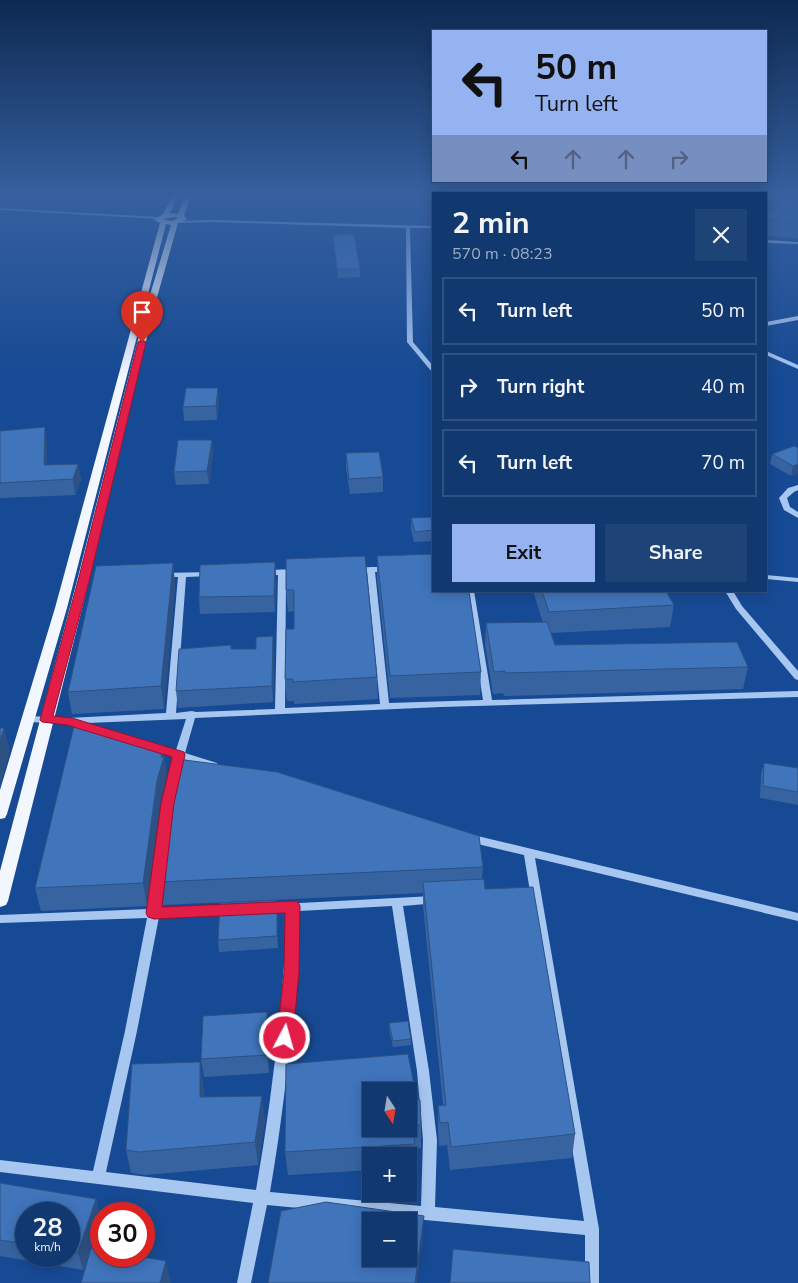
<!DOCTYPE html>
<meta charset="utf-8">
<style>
body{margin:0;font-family:"Nunito Sans",sans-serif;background:#1e4377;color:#f1f3f6;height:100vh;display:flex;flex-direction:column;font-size:19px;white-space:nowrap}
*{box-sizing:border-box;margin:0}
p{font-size:16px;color:#9cacc3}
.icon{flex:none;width:28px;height:28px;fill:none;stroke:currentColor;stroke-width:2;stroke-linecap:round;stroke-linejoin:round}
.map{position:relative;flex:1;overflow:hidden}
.details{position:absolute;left:432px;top:192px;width:335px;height:400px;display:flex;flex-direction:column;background:#11386f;border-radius:0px;box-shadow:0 2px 12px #0003,0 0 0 1px #305282}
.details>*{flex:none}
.top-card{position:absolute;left:432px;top:30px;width:335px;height:152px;border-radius:0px;box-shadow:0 2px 12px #0003,0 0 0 1px #305282;background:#95b2f1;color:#111;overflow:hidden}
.needle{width:32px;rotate:168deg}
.fabs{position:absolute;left:362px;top:1082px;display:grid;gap:10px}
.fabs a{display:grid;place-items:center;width:55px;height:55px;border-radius:0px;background:#11386f;box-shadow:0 2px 12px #0003,0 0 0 1px #305282;font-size:25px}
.speed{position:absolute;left:15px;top:1202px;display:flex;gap:10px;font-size:25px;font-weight:700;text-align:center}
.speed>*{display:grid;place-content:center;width:65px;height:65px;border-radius:50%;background:#11386f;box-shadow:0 2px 12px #0003,0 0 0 1px #305282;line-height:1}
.speed small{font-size:12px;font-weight:400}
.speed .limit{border:8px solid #d22;background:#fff;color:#111}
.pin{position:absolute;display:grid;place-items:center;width:42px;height:42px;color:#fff;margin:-51px -21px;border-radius:50% 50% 50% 0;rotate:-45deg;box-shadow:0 0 5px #0007}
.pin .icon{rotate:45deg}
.me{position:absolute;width:55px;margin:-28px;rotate:6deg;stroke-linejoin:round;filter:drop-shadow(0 0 4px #0008)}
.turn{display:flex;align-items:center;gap:18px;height:105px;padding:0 20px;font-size:22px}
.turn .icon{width:65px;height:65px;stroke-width:2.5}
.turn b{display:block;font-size:35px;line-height:42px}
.lanes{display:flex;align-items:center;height:48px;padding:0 20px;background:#0003;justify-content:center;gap:25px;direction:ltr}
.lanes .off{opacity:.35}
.round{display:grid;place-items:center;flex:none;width:52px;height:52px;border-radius:0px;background:#1e4377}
.head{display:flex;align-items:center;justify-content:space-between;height:85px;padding:0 20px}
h1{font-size:30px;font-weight:700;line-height:38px}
.primary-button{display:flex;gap:10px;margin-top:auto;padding:10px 20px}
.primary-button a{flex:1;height:58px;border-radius:0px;background:#95b2f1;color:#111;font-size:20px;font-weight:700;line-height:58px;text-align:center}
.primary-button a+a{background:#1e4377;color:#f1f3f6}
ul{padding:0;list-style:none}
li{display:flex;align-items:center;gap:15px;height:68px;margin:0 10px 8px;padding:0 10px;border:2px solid #305282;border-radius:0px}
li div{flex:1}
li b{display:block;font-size:19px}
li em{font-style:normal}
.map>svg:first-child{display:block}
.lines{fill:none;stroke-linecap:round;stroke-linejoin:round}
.minor{fill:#a7c7f1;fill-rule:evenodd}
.major{fill:#f1f6ff;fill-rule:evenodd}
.wall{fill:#3764a1;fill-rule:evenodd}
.shaded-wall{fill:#2d5183}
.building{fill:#4074bb;stroke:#2d5183;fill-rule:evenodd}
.route{fill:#e11d48;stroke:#92132f}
</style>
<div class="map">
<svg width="798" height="1283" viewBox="0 0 798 1283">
<rect width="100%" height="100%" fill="#174a94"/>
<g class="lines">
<!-- minor -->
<g class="minor">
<polygon points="0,208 158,217 160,218 158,219 0,210"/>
<polygon points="212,220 434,226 434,228 410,228 413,342 434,367 434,373 432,372 407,342 406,228 212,222 179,223 177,222 179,221"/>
<polygon points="766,240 798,242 798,244 766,243"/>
<polygon points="798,316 798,320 766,326 766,322"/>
<polygon points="766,351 798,365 798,369 766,355"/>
<polygon points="798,485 798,490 794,492 787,498 790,507 798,512 798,518 784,510 779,498 788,488"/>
<path d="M371 567H389L393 569 389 571 375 572 389 703 483 700 466 591H474L492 700 798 691V697L441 707 195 718 185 753 217 763 218 765 217 767 213 768 183 759 178 762 175 761 173 759 174 756 151 749 149 747 151 745 154 744 176 750 186 719 87 723 121 734 123 736 121 738 118 739 71 724 29 722 24 719 29 716 68 718 166 713 178 577H161L160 575 161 573H164L211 572 215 574 211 576 186 577 176 713 192 711 196 712 275 709 278 575H264L260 573C266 569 297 568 303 572L299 574 286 575 285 708 380 704 367 572H357L353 570 357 568Z"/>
<polygon points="766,575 798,578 798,582 766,579"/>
<polygon points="725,591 733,591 742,606 798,671 798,680 795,679 736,609"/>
<path d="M172 782 176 784 177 786 160 908 231 906 235 907 237 910 235 913 231 914 159 917 137 1031 106 1172 256 1190C272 1098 283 1005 287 911L266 912 262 911 260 908 262 905 433 896 437 897 439 900 437 903 403 906 429 1071 437 1140 435 1207 584 1221 524 855 465 841 464 838 465 835 469 834 798 913V921L535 858 599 1229V1283H585V1235L267 1205 251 1283H237L253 1203 0 1172V1160L93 1171 125 1031 147 918 0 923V915L149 909 167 786 168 784ZM392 906 417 1071 423 1140 421 1206 270 1192C286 1099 295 1005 299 911Z"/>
</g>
<!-- major -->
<path class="major" d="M172 196H178L170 213 178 214 185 196H191L184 216 187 219 178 223 154 308 90 577 8 901 6 905 0 907V871L78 577 146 308 171 225 166 224 67 608 7 814 5 818 0 819V790L55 608 160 223 154 220 163 214ZM175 217 179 218 171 221 163 219Z"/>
</g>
<!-- wall -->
<g class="wall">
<polygon points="766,196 798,196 798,238 766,236"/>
<polygon points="333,235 360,269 360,277 338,278"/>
<polygon points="218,388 219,402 217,420 184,421 183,407"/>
<polygon points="0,431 47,441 47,465 78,464 81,479 75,495 0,498"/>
<polygon points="212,440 213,453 209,484 176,485 174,472"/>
<polygon points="798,448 798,473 791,476 770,464 772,454"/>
<polygon points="346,453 383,477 383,492 350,494 346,468"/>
<polygon points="434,517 434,541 414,542 411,529 411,518"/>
<polygon points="377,556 481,672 480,695 390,698 377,577"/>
<polygon points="286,559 377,677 378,699 294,704 294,701 287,701 285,679 294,629 294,611 288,612 286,590"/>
<polygon points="275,562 276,578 275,612 200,614 199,597"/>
<polygon points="173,563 175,584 164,709 72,714 68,692"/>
<polygon points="533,591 666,591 674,605 670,627 551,633 555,645 748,667 743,689 504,696 503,693 493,694 485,644 486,623 543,623"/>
<polygon points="231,649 274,652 273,702 178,708 176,691"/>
<polygon points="163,745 167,780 161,803 147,906 41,911 35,888"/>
<polygon points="764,763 798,768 798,805 760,798 761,774"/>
<polygon points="483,867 482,879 485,889 575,1134 572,1158 450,1170 447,1145 439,1146 438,1129 438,1106 443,1105 423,906 423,893 162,905 158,882"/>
<polygon points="278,912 278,948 219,952 218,940"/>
<polygon points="267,1012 269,1030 269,1073 204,1077 201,1059"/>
<polygon points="389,1023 411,1039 411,1045 393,1047 389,1029"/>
<polygon points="200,1062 203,1085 204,1097 265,1119 258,1165 145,1175 131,1173 126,1150"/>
<polygon points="286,1064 421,1125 421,1148 415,1149 415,1167 409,1168 409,1156 371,1156 371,1170 288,1175 285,1152"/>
<path d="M0 1183 96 1199 101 1217 83 1270 0 1256ZM26 1214H69V1256H26Z"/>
</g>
<!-- shaded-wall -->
<g class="shaded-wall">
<polygon points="218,388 219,402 217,420 216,406"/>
<polygon points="45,427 47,441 47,480 44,465"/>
<polygon points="212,440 213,453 209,484 207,471"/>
<polygon points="78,464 81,479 75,495 73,479"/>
<polygon points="798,464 798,473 791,476 793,466"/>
<polygon points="275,562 276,578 275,612 274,596"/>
<polygon points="173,563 175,584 164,709 161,686"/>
<polygon points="273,636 274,652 273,702 272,686"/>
<polygon points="4,728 10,751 0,786 0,742"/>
<polygon points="163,745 167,780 161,803 147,906 143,883"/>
<polygon points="277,900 278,912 278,948 277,936"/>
<polygon points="267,1012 269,1030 269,1073 267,1055"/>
<polygon points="200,1062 203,1085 204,1121 200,1097"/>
<polygon points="262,1096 265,1119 258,1165 255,1142"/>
<polygon points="96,1199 101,1217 83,1270 78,1252"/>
<polygon points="424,1216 423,1239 417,1283 414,1283"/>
<polygon points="166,1261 171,1283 160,1283"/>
</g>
<!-- building -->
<g class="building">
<polygon points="766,196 798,198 798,210 769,207 768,212 798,215 798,220 766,219"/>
<polygon points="354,234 360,269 337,269 333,235"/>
<polygon points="186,388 218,388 216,406 183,407"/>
<polygon points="45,427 44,465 78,464 73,479 0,483 0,431"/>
<polygon points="178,440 212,440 207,471 174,472"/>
<polygon points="794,446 798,448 798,464 793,466 772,454"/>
<polygon points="379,452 383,477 349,479 346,453"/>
<polygon points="434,517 434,530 415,532 411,518"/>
<polygon points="434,554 434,591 469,591 481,672 390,676 377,556"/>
<polygon points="365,556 377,677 293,682 293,679 285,679 286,629 294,629 294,590 286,590 286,559"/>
<polygon points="275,562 274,596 199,597 200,565"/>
<polygon points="173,563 161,686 68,692 96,566"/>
<polygon points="542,591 666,591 674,605 549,612"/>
<polygon points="547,622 555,645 737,642 748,667 505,673 505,671 494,672 486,623"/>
<polygon points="273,636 272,686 176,691 179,649 231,645 231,649 256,649 256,637"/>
<polygon points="74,726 163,745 161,757 164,757 157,780 143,883 35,888"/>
<polygon points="0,728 4,728 0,742"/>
<polygon points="177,759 277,772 479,836 483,867 158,882 171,780"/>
<polygon points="764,763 798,768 798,792 763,786"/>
<polygon points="484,879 485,889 533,887 575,1134 451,1147 448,1122 440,1123 438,1106 446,1105 423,882"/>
<polygon points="277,900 277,936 218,940 220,903"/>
<polygon points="267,1012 267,1055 201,1059 203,1016"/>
<polygon points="408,1021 411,1039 393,1041 389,1023"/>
<path d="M408 1054 417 1099 420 1100 421 1125 412 1126 415 1144 285 1152 286 1064ZM371 1091H409V1129H371Z"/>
<polygon points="200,1062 200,1097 262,1096 255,1142 139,1152 126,1150 132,1064"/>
<polygon points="0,1183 96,1199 78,1252 69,1251 69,1214 26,1214 26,1244 0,1240"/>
<path d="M326 1202 424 1216 415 1283H268L281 1211ZM371 1221H409V1259H371Z"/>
<polygon points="91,1248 101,1250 101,1256 137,1256 166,1261 160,1283 81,1283"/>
<polygon points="453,1249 589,1262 590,1283 450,1283"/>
</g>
<!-- sky -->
<linearGradient id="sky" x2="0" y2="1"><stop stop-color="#0d2951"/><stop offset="0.52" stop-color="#36609f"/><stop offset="1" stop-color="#36609f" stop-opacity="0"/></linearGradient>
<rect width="798" height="376" fill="url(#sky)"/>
<!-- route -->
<polygon class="route" points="142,340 146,342 90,577 53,716 72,718 184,752 185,755 174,803 162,907 293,901 298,902 300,906 299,972 293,1038 290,1043 285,1045 279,1043 277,1038 284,972 285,913 154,919 148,917 146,913 161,803 172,757 67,725 42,722 40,720 79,577 138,342"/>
</svg>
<div class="fabs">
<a><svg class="needle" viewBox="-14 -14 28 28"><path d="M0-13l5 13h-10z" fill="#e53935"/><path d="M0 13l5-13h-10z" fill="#9cacc3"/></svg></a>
<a>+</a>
<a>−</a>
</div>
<div class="speed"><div>28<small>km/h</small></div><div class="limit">30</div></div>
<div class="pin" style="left:142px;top:342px;background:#d93025"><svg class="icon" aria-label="arrive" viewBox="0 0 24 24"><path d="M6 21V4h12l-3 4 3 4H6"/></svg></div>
<svg class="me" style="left:285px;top:1038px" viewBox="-20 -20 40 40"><circle r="17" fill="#e11d48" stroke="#fff" stroke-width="3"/><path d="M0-11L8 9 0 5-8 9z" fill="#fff"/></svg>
<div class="top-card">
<div class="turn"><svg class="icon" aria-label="left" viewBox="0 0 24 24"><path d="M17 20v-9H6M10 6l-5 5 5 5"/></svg><div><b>50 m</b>Turn left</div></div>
<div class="lanes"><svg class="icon" aria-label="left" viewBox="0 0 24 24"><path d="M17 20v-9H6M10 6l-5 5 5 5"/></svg><svg class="icon off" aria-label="ahead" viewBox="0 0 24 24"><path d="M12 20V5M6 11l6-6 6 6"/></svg><svg class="icon off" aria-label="ahead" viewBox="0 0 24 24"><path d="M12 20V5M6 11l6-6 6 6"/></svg><svg class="icon off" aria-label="right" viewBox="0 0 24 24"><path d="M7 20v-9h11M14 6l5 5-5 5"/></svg></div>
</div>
<section class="details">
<div class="head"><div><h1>2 min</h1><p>570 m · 08:23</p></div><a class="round"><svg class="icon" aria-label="close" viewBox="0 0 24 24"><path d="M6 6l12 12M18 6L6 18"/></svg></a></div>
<ul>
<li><svg class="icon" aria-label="left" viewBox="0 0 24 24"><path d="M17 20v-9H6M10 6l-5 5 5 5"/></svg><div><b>Turn left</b></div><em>50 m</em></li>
<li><svg class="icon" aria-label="right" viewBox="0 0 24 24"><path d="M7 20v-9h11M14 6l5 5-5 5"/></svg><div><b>Turn right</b></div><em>40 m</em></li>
<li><svg class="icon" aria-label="left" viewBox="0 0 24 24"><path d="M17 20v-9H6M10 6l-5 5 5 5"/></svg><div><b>Turn left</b></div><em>70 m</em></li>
</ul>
<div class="primary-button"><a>Exit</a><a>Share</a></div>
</section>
</div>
